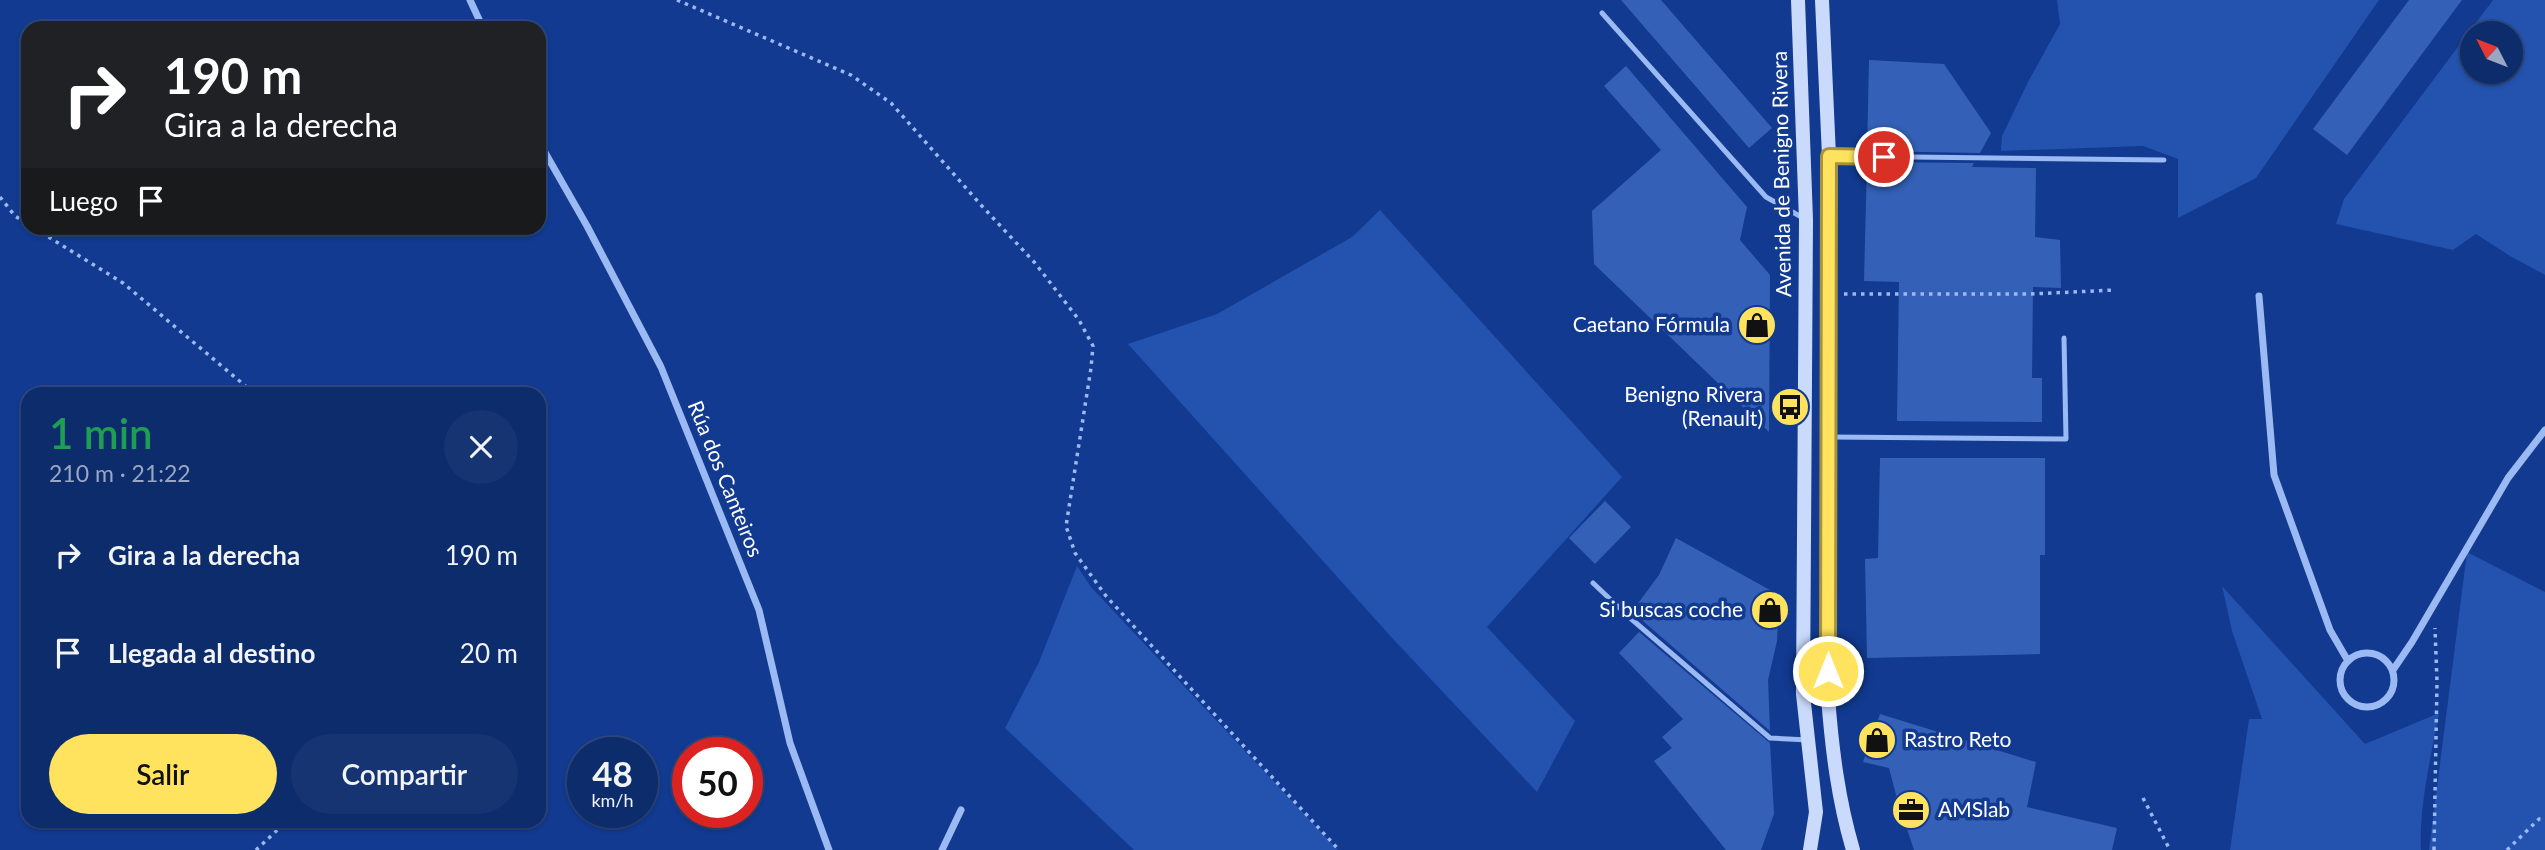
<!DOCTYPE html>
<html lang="es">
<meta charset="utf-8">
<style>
body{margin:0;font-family:Lato,sans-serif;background:#163472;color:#f1f3f6;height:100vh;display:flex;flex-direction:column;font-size:26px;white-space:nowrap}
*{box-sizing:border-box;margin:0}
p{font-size:23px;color:#9aa7c2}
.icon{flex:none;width:38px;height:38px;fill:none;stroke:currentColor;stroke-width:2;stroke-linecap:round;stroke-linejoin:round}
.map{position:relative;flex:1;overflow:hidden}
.sheet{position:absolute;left:21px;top:387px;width:525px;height:441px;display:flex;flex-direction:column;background:#0d2c6c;border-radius:21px;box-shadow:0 2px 5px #0004,0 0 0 2px #2d487f}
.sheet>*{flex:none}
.banner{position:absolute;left:21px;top:21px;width:525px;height:214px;border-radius:21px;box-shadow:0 2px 5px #0004,0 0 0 2px #2d487f;background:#202124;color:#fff;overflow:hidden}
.needle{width:46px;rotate:312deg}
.controls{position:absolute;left:2460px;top:21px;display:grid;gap:14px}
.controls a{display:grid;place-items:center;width:63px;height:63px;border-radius:50%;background:#0d2c6c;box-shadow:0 2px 5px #0004,0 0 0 2px #2d487f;font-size:35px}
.speed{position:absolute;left:567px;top:737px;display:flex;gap:14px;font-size:35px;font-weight:700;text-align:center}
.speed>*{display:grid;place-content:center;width:91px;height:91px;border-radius:50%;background:#0d2c6c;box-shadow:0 2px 5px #0004,0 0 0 2px #2d487f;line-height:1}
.speed small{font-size:18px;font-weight:400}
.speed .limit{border:10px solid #d22;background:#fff;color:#111}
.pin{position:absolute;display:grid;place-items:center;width:60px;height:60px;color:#fff;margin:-30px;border:4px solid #fff;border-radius:50%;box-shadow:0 2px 7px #0007}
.me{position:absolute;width:77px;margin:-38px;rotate:0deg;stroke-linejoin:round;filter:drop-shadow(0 0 5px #0008)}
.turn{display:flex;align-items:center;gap:24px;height:147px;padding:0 28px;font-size:32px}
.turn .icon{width:91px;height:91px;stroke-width:2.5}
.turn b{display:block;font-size:49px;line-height:60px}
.then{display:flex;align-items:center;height:66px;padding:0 28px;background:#0003;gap:14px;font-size:26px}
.round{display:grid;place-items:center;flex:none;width:74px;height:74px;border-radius:37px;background:#163472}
.head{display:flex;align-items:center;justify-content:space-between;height:119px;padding:0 28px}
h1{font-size:42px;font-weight:600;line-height:52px;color:#1e9e55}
.button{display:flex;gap:14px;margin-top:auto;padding:14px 28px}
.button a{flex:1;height:80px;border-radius:42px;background:#ffe25d;color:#111;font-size:28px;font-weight:600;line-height:80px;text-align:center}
.button a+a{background:#163472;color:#f1f3f6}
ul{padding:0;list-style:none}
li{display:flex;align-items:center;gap:21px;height:98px;padding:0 28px}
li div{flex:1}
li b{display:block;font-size:26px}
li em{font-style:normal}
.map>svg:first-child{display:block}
.green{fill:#2352af;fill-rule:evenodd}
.building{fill:#3461b7}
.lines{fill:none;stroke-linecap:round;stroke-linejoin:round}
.path{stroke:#9bb9f2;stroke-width:3.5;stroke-dasharray:3.5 5;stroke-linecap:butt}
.service{stroke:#9bb9f2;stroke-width:5}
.minor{stroke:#9bb9f2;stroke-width:7}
.secondary{stroke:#cadafc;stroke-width:14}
.route-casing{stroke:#a6933c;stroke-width:18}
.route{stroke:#ffe25d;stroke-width:12}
.labels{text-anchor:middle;stroke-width:7;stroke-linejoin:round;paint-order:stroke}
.street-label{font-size:21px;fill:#fff;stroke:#113a90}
.poi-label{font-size:21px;fill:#fff;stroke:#113a90;text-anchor:end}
</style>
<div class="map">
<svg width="2545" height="850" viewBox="0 0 2545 850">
<rect width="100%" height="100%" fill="#113a90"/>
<!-- green -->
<g class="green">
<polygon points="2057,0 2379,0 2256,178 2178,218 2178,159 2143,146 2001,151 2002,136 2028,82 2060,24"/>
<path d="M2493 0H2545V275L2510 256 2476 234 2453 250 2336 224 2344 199ZM2473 33H2511V72H2473Z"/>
<polygon points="1380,210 1622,477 1487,627 1575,721 1537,792 1393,639 1128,344 1217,314 1352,237"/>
<polygon points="2467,552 2545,592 2545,850 2429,850"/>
<polygon points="1077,566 1091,587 1338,850 1134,850 1005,728 1039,662"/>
<path d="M2222 586 2365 744 2439 713C2431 757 2419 805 2421 850H2230L2249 719H2262L2232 631Z"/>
</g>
<!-- building -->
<g class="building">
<polygon points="1621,0 1661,0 1772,128 1749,148"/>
<polygon points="2409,0 2462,0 2347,155 2313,129"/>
<polygon points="1869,60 1944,64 1991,133 1980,153 1867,151"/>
<polygon points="1626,66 1747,207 1740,240 1770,275 1769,432 1594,264 1592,211 1661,150 1604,86"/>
<polygon points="1867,162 1974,163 1972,167 2036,168 2035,237 2060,240 2061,288 2033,287 2032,378 2042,378 2042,422 1897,421 1899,282 1864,281"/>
<polygon points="1880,458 2045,458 2045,555 2040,555 2040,654 1867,658 1865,559 1878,558"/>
<polygon points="1605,501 1631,527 1595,564 1569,538"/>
<polygon points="1676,538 1779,595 1777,641 1768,680 1770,731 1636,615 1636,606 1659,575"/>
<polygon points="1639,632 1770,743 1774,814 1761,850 1726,850 1654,761 1672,748 1662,737 1683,719 1619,653"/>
<polygon points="1880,714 2036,762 2027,807 2117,828 2112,850 1914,850 1903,817 1894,804 1896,795 1889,768 1863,762"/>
</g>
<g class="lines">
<!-- path -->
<g class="path">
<polyline points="677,0 851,75 891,103 981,205 1035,263 1079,320 1093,346 1091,368 1066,526 1075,553 1106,596 1339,850"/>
<polyline points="0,197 15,216 28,224"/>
<polyline points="34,228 123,283 255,394"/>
<polyline points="1844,294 2031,294 2115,290"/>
<polyline points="2143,798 2170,850"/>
<polyline points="256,850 287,821"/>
<polyline points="2434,850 2437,682 2435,628"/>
<polyline points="2507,850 2539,819 2545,819"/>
</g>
<!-- service -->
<g class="service">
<polyline points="1602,13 1766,197 1805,219"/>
<polyline points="1831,156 2164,160"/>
<polyline points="1831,437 2066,439 2064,338"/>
<polyline points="1593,583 1629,617 1770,738 1808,740"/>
</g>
<!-- minor -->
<g class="minor">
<polyline points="470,0 483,28"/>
<polyline points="539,142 587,226 661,367 759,610 790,743 829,850"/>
<polyline points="2259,296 2274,475 2330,630 2348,661"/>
<circle cx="2367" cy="680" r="27"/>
<polyline points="2393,670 2412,642 2508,478 2545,430"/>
<polyline points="942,850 961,810"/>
</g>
<!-- secondary -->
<g class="secondary">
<polyline points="1798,0 1806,220 1803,694 1816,812 1810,850"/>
<path d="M1822 0 1829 156 1828 697C1832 749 1838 799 1853 850"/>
</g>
</g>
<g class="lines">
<defs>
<polyline id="route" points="1828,671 1829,156 1884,157"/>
</defs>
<!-- route casing -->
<use href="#route" class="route-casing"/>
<!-- route -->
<use href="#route" class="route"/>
</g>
<!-- icons -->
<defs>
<symbol id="shop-disc" viewBox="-11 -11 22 22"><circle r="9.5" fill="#ffe25d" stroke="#113a90"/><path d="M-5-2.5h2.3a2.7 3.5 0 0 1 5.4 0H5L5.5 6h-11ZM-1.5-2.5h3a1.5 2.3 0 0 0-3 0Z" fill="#111"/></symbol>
<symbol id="bus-disc" viewBox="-11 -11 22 22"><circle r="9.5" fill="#ffe25d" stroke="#113a90"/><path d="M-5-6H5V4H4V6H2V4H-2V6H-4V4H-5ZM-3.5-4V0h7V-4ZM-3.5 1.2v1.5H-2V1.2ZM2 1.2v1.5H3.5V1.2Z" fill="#111"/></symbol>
<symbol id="office-disc" viewBox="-11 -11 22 22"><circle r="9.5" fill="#ffe25d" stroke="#113a90"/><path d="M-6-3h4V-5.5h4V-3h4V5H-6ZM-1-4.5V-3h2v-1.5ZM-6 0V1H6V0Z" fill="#111"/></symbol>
</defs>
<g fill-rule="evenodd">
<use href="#shop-disc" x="1735" y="303" width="44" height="44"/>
<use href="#bus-disc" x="1768" y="385" width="44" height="44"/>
<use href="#shop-disc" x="1748" y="588" width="44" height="44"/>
<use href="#shop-disc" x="1855" y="718" width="44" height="44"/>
<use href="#office-disc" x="1889" y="788" width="44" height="44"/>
</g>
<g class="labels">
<!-- street labels -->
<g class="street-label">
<text transform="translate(1782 174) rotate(-91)" y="7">Avenida de Benigno Rivera</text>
<text transform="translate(725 479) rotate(68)" y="7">Rúa dos Canteiros</text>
</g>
<!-- poi labels -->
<g class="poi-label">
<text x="1730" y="332">Caetano Fórmula</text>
<text x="1763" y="402">Benigno Rivera<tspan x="1763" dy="24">(Renault)</tspan></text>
<text x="1743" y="617">Si buscas coche</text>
<text x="1904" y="747" text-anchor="start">Rastro Reto</text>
<text x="1938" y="817" text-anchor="start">AMSlab</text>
</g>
</g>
</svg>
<div class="controls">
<a><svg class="needle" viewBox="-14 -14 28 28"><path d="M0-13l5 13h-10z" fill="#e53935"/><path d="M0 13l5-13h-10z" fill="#9aa7c2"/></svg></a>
</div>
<div class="speed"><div>48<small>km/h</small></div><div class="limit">50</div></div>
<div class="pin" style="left:1884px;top:157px;background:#d93025"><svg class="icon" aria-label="arrive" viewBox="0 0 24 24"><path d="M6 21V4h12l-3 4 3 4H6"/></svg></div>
<svg class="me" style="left:1828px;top:671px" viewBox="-20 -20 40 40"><circle r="17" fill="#ffe25d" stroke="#fff" stroke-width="3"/><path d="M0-11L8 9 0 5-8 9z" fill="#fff"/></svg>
<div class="banner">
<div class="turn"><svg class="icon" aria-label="right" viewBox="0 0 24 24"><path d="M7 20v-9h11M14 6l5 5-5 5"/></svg><div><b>190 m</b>Gira a la derecha</div></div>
<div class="then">Luego<svg class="icon" aria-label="arrive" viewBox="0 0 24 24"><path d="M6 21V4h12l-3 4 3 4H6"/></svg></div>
</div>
<section class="sheet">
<div class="head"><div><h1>1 min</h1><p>210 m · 21:22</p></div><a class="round"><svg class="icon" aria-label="close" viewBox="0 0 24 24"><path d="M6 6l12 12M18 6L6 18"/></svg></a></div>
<ul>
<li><svg class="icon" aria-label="right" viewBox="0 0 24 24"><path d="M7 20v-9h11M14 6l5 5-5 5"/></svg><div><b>Gira a la derecha</b></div><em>190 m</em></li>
<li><svg class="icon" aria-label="arrive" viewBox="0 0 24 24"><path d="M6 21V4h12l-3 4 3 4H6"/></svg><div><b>Llegada al destino</b></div><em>20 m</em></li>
</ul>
<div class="button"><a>Salir</a><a>Compartir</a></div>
</section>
</div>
